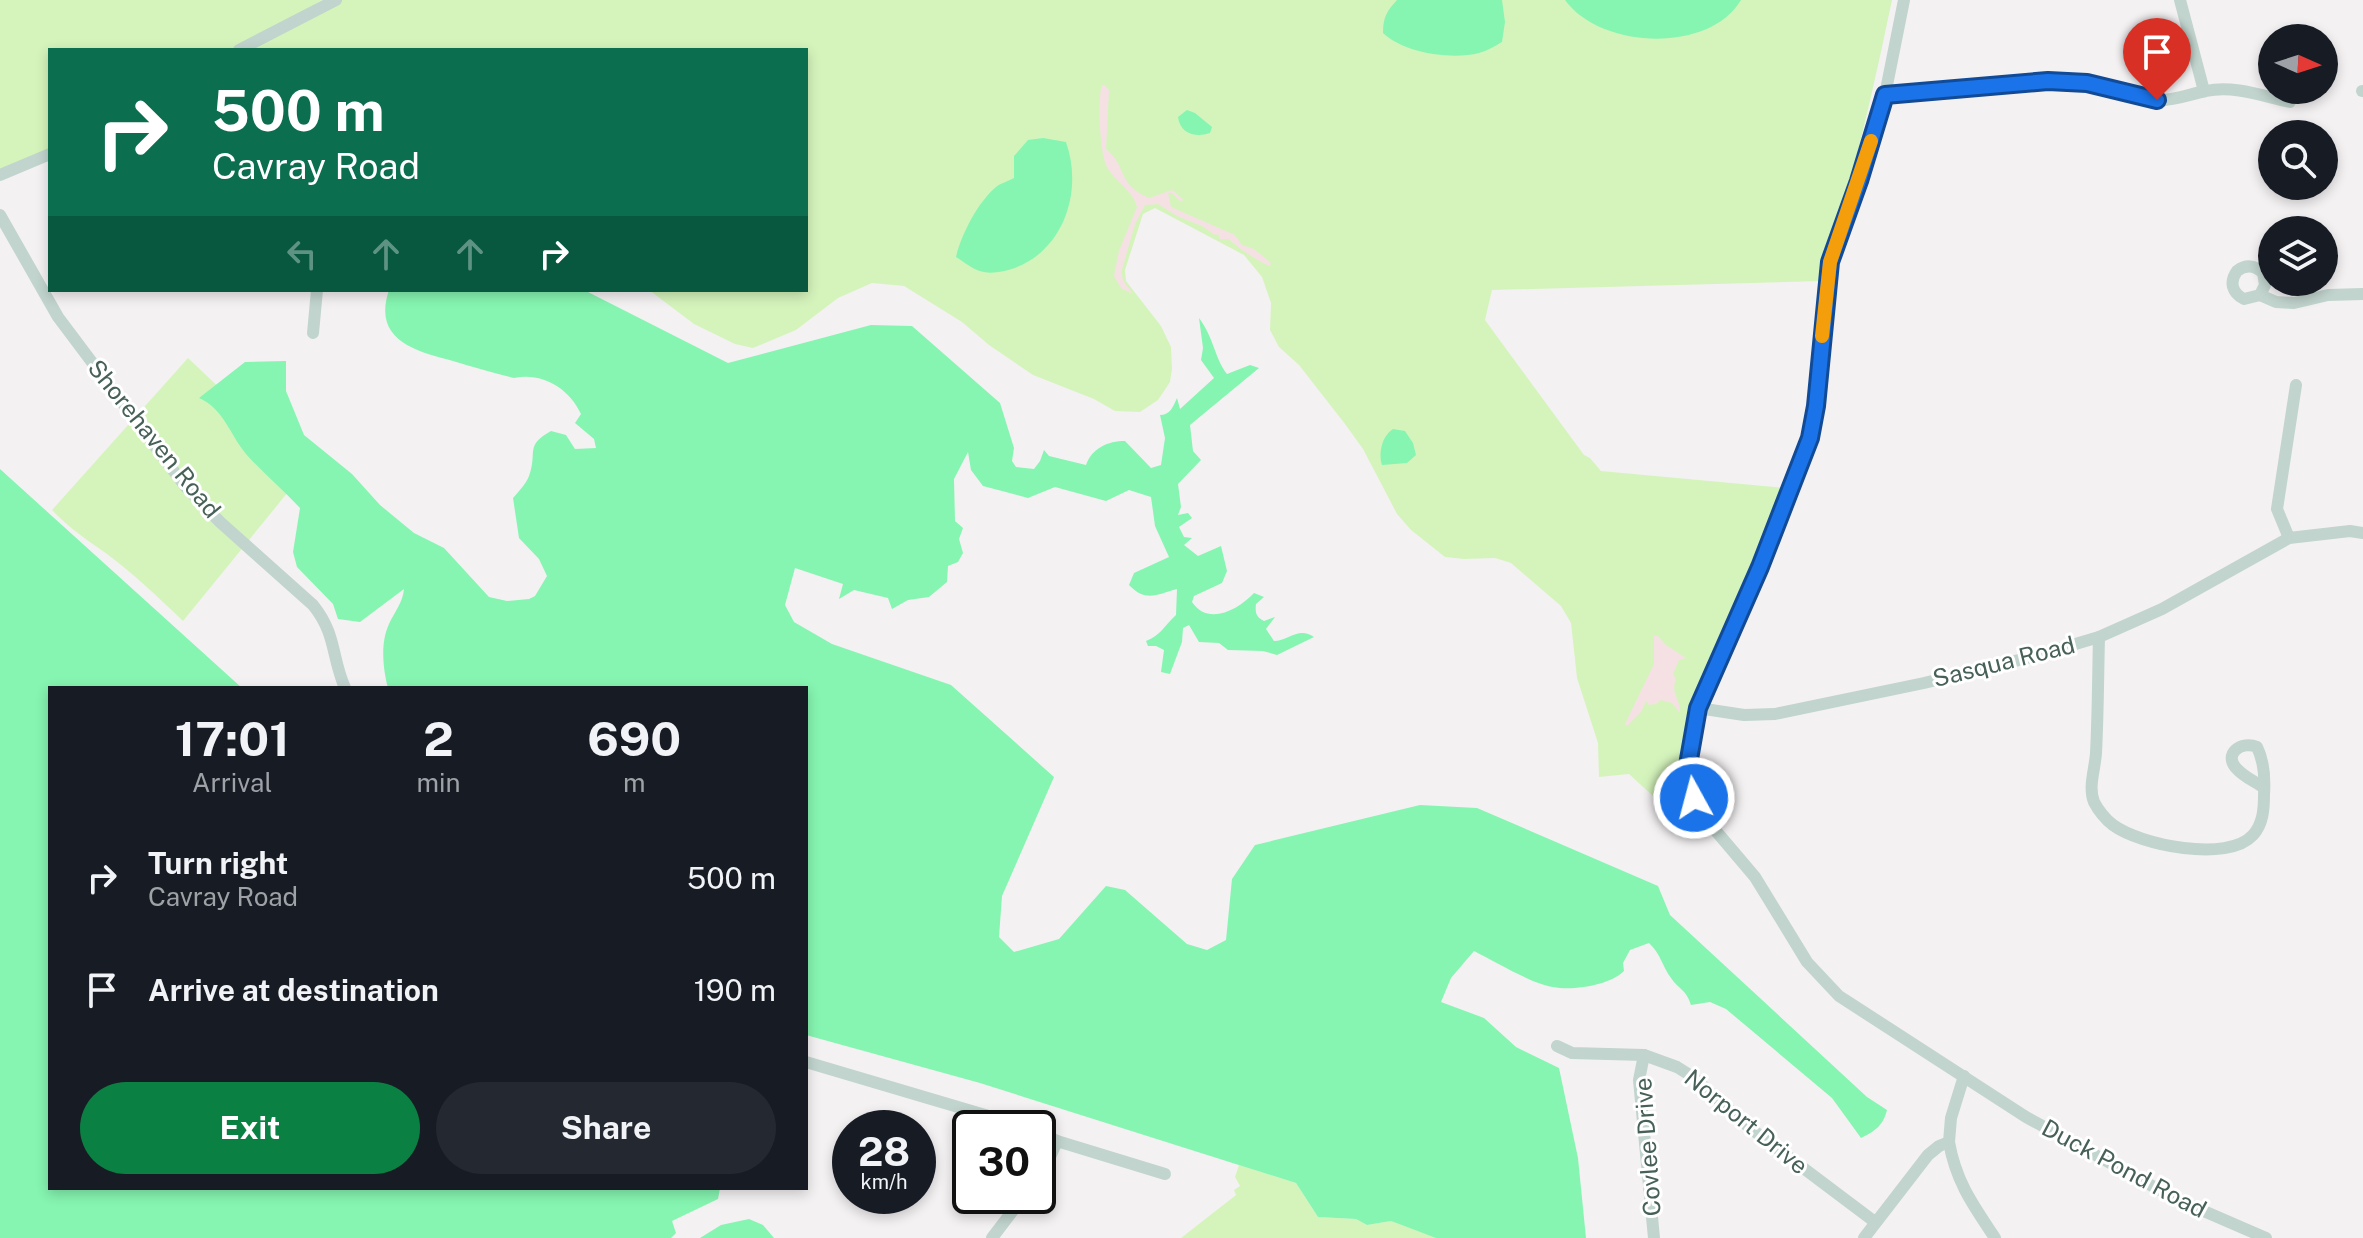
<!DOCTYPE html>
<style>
body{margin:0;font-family:"Public Sans",sans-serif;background:#242831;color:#f1f3f6;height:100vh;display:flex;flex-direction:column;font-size:30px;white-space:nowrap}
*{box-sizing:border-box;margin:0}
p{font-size:26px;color:#9ea1a6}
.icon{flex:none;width:44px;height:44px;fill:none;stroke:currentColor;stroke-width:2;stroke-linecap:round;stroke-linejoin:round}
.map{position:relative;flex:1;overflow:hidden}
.panel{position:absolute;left:48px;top:686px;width:760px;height:504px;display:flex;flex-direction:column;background:#171b24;border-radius:0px;box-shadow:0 4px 12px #0003}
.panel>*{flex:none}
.top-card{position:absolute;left:48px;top:48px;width:760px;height:244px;border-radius:0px;box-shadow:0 4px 12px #0003;background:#0b6e4f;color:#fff;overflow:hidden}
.needle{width:52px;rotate:93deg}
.fabs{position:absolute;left:2258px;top:24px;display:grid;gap:16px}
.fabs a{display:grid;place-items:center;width:80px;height:80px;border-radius:50%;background:#171b24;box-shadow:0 4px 12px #0003;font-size:40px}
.speed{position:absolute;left:832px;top:1110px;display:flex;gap:16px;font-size:40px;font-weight:700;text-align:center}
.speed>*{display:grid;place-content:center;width:104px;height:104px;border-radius:50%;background:#171b24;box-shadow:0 4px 12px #0003;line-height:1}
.speed small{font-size:20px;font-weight:400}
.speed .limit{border:4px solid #111;border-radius:12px;background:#fff;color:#111}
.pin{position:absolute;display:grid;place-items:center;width:68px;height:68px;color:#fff;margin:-82px -34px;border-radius:50% 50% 50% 0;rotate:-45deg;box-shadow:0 0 8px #0007}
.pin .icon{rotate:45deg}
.me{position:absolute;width:88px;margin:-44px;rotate:353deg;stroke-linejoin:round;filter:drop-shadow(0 0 6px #0008)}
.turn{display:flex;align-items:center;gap:28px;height:168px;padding:0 32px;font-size:36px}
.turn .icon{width:104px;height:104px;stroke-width:2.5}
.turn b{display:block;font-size:56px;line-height:68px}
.lanes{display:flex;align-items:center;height:76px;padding:0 32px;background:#0003;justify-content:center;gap:40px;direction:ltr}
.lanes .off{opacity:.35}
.eta{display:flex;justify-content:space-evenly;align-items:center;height:136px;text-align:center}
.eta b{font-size:48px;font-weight:700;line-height:56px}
.button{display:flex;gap:16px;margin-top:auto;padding:16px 32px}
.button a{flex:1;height:92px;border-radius:48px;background:#0b8043;color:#fff;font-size:32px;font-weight:700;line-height:92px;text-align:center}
.button a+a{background:#242831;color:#f1f3f6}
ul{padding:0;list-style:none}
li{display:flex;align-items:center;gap:24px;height:112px;padding:0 32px}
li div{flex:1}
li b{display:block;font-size:30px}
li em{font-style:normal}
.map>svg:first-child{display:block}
.green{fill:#d5f4bc}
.sand{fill:#f5e1e4}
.water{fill:#86f5b1}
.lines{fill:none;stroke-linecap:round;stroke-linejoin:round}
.minor{stroke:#c1d4cd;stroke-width:12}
.route-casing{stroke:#114b97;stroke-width:20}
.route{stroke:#1a73e8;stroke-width:14}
.slow{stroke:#f59e0b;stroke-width:14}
.labels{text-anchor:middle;stroke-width:6;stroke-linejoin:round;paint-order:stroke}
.street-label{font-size:24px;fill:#476158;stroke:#fff}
</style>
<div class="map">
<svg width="2363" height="1238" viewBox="0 0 2363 1238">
<rect width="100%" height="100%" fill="#f4f1f3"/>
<!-- green -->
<g class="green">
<polygon points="0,0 322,0 245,50 50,50 50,149 0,173"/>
<path d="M341 0H1892C1879 63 1865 125 1849 186 1840 219 1827 248 1822 281L1492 290 1485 320 1584 455 1590 458 1601 471 1786 488 1765 544 1702 680 1692 709 1679 789 1664 801 1654 797 1629 774 1599 777 1598 743 1577 678 1571 623 1561 606 1511 563 1495 558 1464 559 1445 557 1411 530 1397 514 1363 449 1345 424 1299 365 1279 347 1270 330 1271 303 1262 277 1244 255 1155 208 1143 214 1125 270 1126 281 1161 326 1171 347 1172 369 1170 382 1158 400 1140 412 1115 411 1094 399 1033 375 989 345 962 322 904 286 872 283 838 298 796 330 753 348 735 344 694 324 649 290H806V50H251Z"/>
<path d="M188 358 306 470 183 621C159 598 134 574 107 554 87 540 69 528 52 510Z"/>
<polygon points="1239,1165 1296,1183 1318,1217 1356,1219 1367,1225 1391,1221 1437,1238 1181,1238 1236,1195 1234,1190 1240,1186 1235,1177"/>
</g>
<!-- sand -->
<g class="sand">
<path d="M1102 85H1105L1109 90 1106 149C1128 167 1116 184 1149 198L1172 190 1184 200 1180 201 1172 193H1168L1171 207 1235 235 1242 245 1254 249 1271 263 1270 266C1259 262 1236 247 1229 239H1220L1218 234 1215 235 1202 226 1177 216 1158 204 1145 205 1135 224 1122 269C1120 280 1127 285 1133 294L1121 288 1114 276 1119 251 1137 207C1134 192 1114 180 1107 167 1100 155 1097 99 1102 85Z"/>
<path d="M1654 636H1658L1666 645 1686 658 1679 660 1673 674 1676 679C1670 693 1681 700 1680 713L1672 703 1661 700 1656 704 1649 705 1646 701 1641 712 1627 726 1625 724 1654 664Z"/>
</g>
<!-- water -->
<g class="water">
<path d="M1397 0H1502L1505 22 1502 42C1495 46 1487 51 1479 53 1451 60 1404 53 1383 33 1383 17 1387 11 1397 0Z"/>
<path d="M1565 0H1741C1709 54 1600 49 1565 0Z"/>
<path d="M1187 110 1195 113 1212 127 1210 133C1196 138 1180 134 1178 117Z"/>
<path d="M1043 138 1066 142C1083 190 1065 249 1015 268 1006 271 993 274 984 272 975 271 964 262 956 257 961 235 978 202 996 187 1001 183 1009 181 1014 178V156L1028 140Z"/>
<path d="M389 290H584L728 363 871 325 912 326 1000 403 1014 448 1012 461 1016 467 1034 469 1040 461 1044 450 1049 456 1086 465C1092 448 1108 441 1125 441L1151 468 1161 465 1165 438 1160 415C1170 415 1173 407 1177 398L1180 409 1214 378 1201 360 1203 348 1199 318C1214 338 1215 359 1227 374L1250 365 1259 368 1190 425 1193 451 1201 460 1178 484 1181 507 1178 515 1188 513 1192 518 1179 527 1184 537 1192 538 1184 545 1198 556 1221 546 1227 571 1222 583 1194 596 1192 602C1208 626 1238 610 1254 593L1264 597 1256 604C1255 613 1256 617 1264 621L1275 617 1266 629 1274 641C1288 641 1299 626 1314 637L1277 655 1263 651 1228 650 1219 643 1199 642 1189 625 1183 628 1182 642 1170 674 1161 672 1164 650 1156 646H1148L1146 641C1160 636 1165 625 1176 615L1177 589C1158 594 1146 603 1129 585L1134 573 1169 557 1155 526 1151 497 1129 490 1106 501 1055 487 1028 498 983 486 971 470 968 452 954 479 955 521 963 528 959 539 963 553 958 562 948 566 947 582 929 597 908 600 892 609 888 598 854 590 839 599 843 584 795 568 785 605 794 622 832 644 951 685 1054 777 1002 896 999 937 1014 952 1059 939 1106 886 1125 890 1187 944 1207 950 1226 940 1232 879 1255 845 1420 805 1477 808 1658 886 1670 915 1867 1097 1887 1110C1883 1126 1875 1131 1861 1138L1832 1098 1726 1009 1710 1002 1691 1005C1686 989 1679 990 1671 978 1662 966 1661 954 1649 943L1630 950 1623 963 1624 971C1610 985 1574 991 1553 987 1530 983 1496 962 1474 951L1451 978 1441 1002 1484 1018 1516 1047 1559 1068 1578 1158 1586 1238H1436L1391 1221 1367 1225 1356 1219 1318 1217 1296 1183 980 1083 806 1035V688H388C383 669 380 643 389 624 394 613 403 602 404 589L360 622 338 619 333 604 297 567 293 552 300 508C283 490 263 473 246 454 230 435 224 409 199 398L245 362 286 361V391L304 435 352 474 380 505 414 533 444 548 489 597 507 601 529 599 535 596 547 576 539 559 519 538 513 498C518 492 526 484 529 476 538 452 524 446 551 431L566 435 575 449 596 448 594 439 575 423 581 414C569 388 542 372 514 378 493 373 473 367 453 361 415 351 372 340 389 290Z"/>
<path d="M1393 429 1405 431 1413 443 1416 455 1407 463 1382 465C1378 453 1382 436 1393 429Z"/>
<polygon points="0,469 242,688 50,688 50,1188 720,1188 718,1199 672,1221 676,1233 671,1238 0,1238"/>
<polygon points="749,1219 763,1225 774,1238 700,1238 721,1225"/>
</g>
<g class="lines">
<!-- minor -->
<g class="minor">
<polyline points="1904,0 1885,95 1859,181 1830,262 1816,406 1810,438 1760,567 1698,708 1688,765 1691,788 1699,811 1755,877 1807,962 1839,996 2026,1117 2176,1199 2266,1238"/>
<polyline points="2180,0 2204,91"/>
<polyline points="239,50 336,0"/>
<polyline points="2362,91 2363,91"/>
<path d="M1885 95C1948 89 2023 74 2086 83 2110 86 2134 98 2158 100 2175 101 2189 94 2206 91 2233 85 2263 96 2290 102"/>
<polyline points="0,175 50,154"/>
<path d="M0 215 58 317 185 486 220 522 313 605C337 635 331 656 345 688"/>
<path d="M2260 295 2265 285 2263 273C2255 265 2246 264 2237 271 2229 282 2232 293 2244 299L2260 295 2276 302 2294 303 2328 295 2363 294"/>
<polyline points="313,333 317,290"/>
<polyline points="2289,538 2277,509 2296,385"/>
<path d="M2099 637C2098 676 2098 715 2096 753 2095 769 2088 787 2094 802 2098 810 2106 820 2113 825 2140 845 2228 863 2253 835 2263 824 2264 809 2264 795 2265 780 2264 761 2257 747 2242 740 2222 754 2237 769 2244 777 2256 782 2264 788"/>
<polyline points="1698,708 1744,715 1775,714 1924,683 2035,656 2099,637 2162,609 2289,538 2350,531 2363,533"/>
<polyline points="1557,1046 1572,1053 1644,1055 1677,1067 1693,1077 1750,1128 1875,1222"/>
<polyline points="1644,1055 1639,1080 1654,1238"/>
<polyline points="806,1062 1029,1128"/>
<polyline points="1038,1132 1057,1141 1165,1174"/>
<path d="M1949 1142C1956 1182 1973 1205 1995 1238"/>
<polyline points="1038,1177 1046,1166 1057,1141"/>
<polyline points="992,1238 1024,1196"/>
<polyline points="1864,1238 1928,1155 1939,1146 1949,1142 1951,1118 1964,1076"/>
</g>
</g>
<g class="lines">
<defs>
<polyline id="route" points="1694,798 1688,765 1698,708 1760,567 1810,438 1816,406 1830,262 1859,181 1885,95 2048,81 2087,83 2157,100"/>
</defs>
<!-- route casing -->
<use href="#route" class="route-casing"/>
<!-- route -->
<use href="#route" class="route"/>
<!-- slow -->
<polyline class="slow" points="1822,336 1830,262 1871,141"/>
</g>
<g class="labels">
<!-- street labels -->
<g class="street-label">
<text transform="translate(154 439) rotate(51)" y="8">Shorehaven Road</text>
<text transform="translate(2004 662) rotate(-14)" y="8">Sasqua Road</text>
<text transform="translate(1746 1122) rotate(39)" y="8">Norport Drive</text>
<text transform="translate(1648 1147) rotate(-94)" y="8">Covlee Drive</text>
<text transform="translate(2124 1169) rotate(28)" y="8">Duck Pond Road</text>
</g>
</g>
</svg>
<div class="fabs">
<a><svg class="needle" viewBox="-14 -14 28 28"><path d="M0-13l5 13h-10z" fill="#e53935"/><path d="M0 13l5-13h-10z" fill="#9ea1a6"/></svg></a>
<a><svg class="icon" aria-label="search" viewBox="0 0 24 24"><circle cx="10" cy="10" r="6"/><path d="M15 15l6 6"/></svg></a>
<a><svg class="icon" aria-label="layers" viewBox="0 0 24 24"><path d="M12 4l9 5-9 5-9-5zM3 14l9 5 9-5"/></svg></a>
</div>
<div class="speed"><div>28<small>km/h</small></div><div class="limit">30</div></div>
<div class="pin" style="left:2157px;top:100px;background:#d93025"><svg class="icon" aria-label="arrive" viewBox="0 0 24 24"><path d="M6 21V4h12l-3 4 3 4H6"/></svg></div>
<svg class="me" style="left:1694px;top:798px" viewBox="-20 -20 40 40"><circle r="17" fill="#1a73e8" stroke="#fff" stroke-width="3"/><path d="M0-11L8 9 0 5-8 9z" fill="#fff"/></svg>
<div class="top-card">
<div class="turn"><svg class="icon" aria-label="right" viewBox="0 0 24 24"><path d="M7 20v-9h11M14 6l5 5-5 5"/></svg><div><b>500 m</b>Cavray Road</div></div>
<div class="lanes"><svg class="icon off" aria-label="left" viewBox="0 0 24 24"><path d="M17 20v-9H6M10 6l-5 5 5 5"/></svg><svg class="icon off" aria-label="ahead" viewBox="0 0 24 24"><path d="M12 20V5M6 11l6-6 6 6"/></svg><svg class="icon off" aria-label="ahead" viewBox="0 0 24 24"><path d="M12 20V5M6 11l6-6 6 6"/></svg><svg class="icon" aria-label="right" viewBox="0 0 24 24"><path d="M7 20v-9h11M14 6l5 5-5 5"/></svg></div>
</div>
<section class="panel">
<div class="eta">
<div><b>17:01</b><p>Arrival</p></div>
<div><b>2</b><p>min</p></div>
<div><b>690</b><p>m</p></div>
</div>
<ul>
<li><svg class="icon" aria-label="right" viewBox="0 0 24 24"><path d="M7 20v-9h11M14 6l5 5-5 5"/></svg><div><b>Turn right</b><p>Cavray Road</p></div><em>500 m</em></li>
<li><svg class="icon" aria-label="arrive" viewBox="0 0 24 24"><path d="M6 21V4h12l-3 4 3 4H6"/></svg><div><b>Arrive at destination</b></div><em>190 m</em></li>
</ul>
<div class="button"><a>Exit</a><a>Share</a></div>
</section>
</div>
